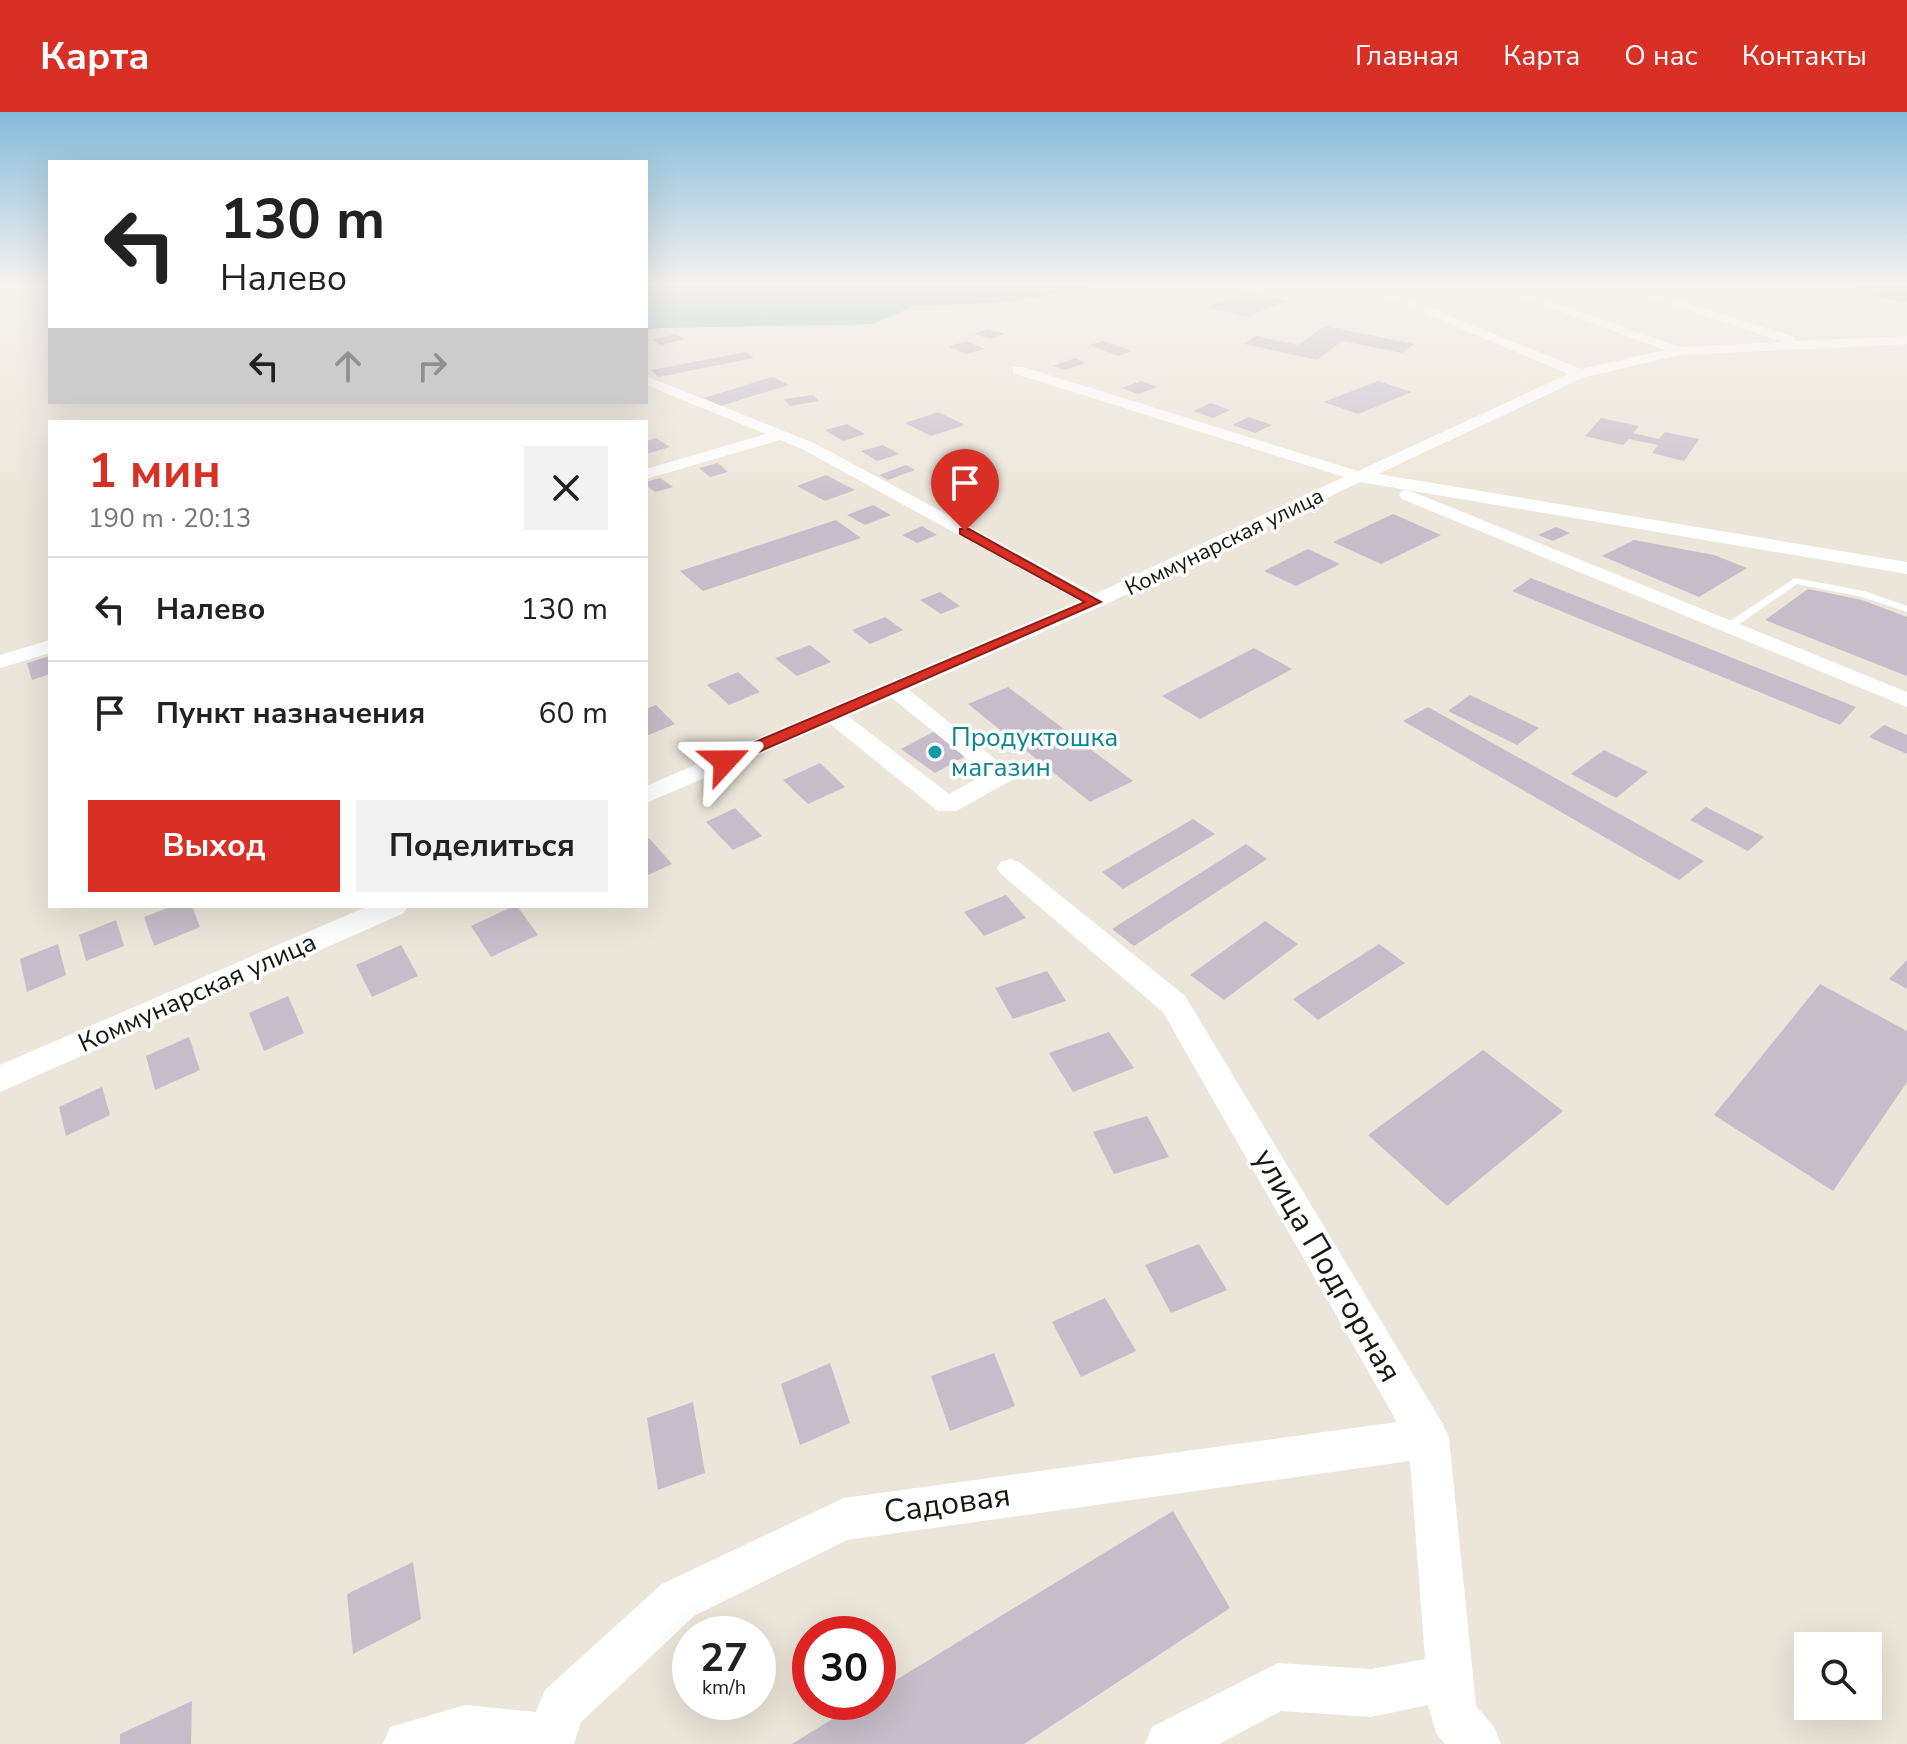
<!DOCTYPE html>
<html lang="ru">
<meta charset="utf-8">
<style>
body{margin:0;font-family:"Nunito Sans",sans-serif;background:#f2f2f2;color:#222;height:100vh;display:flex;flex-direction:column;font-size:30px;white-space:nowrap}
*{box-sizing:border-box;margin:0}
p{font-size:26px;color:#767676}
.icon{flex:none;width:44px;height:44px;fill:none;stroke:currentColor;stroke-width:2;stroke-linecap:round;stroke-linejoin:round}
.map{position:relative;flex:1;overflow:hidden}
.sheet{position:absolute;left:48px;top:308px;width:600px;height:488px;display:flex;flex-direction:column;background:#fff;border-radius:0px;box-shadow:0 8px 32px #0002}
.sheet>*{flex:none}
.banner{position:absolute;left:48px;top:48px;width:600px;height:244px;border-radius:0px;box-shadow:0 8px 32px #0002;background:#fff;color:#222;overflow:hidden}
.controls{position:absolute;left:1794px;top:1520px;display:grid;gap:16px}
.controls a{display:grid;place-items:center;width:88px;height:88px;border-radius:0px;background:#fff;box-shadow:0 8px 32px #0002;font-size:40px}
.speed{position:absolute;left:672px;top:1504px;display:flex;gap:16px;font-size:40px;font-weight:700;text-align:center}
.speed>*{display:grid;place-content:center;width:104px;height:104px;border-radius:50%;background:#fff;box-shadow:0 8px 32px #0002;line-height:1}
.speed small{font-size:20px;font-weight:400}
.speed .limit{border:12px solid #d22;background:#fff;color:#111}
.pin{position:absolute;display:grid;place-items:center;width:68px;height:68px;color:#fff;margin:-82px -34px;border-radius:50% 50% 50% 0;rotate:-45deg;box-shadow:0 0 8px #0007}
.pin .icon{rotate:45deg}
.me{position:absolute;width:88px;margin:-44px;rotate:66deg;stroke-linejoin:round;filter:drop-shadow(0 0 6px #0008)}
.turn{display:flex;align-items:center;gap:28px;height:168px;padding:0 40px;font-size:36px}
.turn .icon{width:104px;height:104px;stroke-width:2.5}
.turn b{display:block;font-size:56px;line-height:68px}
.lanes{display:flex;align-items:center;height:76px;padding:0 40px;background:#0003;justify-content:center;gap:40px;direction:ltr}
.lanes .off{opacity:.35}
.round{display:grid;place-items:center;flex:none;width:84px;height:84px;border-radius:0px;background:#f2f2f2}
.summary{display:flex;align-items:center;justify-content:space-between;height:136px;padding:0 40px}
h1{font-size:48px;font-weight:700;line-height:60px;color:#d93025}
.button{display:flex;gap:16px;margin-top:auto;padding:16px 40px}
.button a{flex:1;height:92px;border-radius:0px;background:#d93025;color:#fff;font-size:32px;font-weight:700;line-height:92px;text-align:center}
.button a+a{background:#f2f2f2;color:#222}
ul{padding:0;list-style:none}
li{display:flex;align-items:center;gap:24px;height:104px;padding:0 40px;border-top:2px solid #e0e0e0}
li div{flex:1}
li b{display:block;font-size:30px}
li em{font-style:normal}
header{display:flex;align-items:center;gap:48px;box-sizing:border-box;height:112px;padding:0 40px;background:#d93025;color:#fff}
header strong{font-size:38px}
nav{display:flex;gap:44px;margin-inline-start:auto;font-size:28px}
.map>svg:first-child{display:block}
.water{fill:#8fc2c5}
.building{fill:#c5beca}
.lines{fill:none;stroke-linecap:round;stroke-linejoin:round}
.service{fill:#fff;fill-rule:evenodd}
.minor{fill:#fff;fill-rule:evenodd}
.route{fill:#d93025;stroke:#8d1f18;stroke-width:2}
.culture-dot{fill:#0f9aa8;stroke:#fff;stroke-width:3}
.labels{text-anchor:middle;stroke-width:7;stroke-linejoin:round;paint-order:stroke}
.far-street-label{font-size:22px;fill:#181612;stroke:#fff}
.culture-label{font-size:26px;fill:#0d838f;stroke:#fff;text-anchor:start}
.street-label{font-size:26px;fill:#181612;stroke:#fff}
.near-street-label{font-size:32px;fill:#181612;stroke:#fff}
</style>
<header>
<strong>Карта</strong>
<nav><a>Главная</a><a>Карта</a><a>О нас</a><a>Контакты</a></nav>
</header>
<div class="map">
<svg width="1907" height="1632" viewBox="0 0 1907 1632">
<rect width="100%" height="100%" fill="#ece5d9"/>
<!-- water -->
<g class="water">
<polygon points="646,173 1102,173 1010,190 914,194 873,212 661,216 646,218"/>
<polygon points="1850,173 1904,173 1907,174 1907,190 1884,187"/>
</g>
<!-- building -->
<g class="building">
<polygon points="1247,179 1286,189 1247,205 1208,195"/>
<polygon points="1325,214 1414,232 1402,241 1342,229 1317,248 1244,232 1256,224 1298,233"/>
<polygon points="988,217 1004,222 990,227 974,222"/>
<polygon points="676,222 685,227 661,233 652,228"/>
<polygon points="966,229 985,237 967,242 948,235"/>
<polygon points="1103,229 1133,239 1118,244 1089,233"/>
<polygon points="746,240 754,246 658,265 651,258"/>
<polygon points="1075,246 1086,251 1065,258 1053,254"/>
<polygon points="772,265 789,273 720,294 704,286"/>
<polygon points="1141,269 1158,275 1138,282 1122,276"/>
<polygon points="1378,269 1412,280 1358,302 1324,290"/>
<polygon points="813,283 819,289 790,294 784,287"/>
<polygon points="1211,291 1230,298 1213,306 1193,299"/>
<polygon points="938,300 965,313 931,324 905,311"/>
<polygon points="1249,305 1272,313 1255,321 1232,313"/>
<polygon points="1601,306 1639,314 1633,321 1659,327 1665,320 1699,327 1684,349 1652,341 1658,333 1629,327 1623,333 1585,324"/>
<polygon points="847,312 865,322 843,329 825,318"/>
<polygon points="656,326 670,335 646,342 646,329"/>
<polygon points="883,333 899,342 877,349 861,339"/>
<polygon points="718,351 728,360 710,365 699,356"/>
<polygon points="906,353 915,358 888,368 879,363"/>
<polygon points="826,363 855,378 825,389 797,374"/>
<polygon points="660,366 673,375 655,380 646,373 646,370"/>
<polygon points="873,393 891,403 865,413 847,403"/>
<polygon points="1393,402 1441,423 1381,452 1333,430"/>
<polygon points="836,408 861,426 703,479 680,459"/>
<polygon points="922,414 937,423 917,431 902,423"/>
<polygon points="1556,415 1570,421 1553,429 1538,423"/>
<polygon points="1634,428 1714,443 1747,456 1699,485 1602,444"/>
<polygon points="1308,437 1340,452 1296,474 1264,459"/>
<polygon points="1531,466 1856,595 1840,613 1512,479"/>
<polygon points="1808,477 1862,488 1907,505 1907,564 1765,508"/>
<polygon points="940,480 960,494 941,502 920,488"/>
<polygon points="885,505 903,518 870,532 852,518"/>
<polygon points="810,533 831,550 797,564 775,546"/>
<polygon points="1254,536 1292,557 1200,607 1162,584"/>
<polygon points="50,544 50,562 32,568 27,551"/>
<polygon points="738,560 760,580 729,593 707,573"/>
<polygon points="1008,575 1133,669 1090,690 968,592"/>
<polygon points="1470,583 1539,616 1517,633 1448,599"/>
<polygon points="656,593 675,612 646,624 646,597"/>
<polygon points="1428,595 1704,749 1679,768 1403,609"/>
<polygon points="1884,613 1907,623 1907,642 1869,625"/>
<polygon points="935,619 969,642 935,661 901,637"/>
<polygon points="1604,638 1648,660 1616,686 1571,662"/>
<polygon points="820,651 845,675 808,692 783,668"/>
<polygon points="1706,695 1764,725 1748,739 1690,708"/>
<polygon points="735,696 762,724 733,738 706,710"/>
<polygon points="1193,707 1215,722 1123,777 1102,760"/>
<polygon points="649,726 672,752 646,764 646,728"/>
<polygon points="1246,732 1267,747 1134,834 1112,817"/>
<polygon points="1006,783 1026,806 984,824 964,800"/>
<polygon points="173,794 192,794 200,815 154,834 144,805"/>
<polygon points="514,794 517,794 538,823 491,845 471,814"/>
<polygon points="116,808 124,834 86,849 79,823"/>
<polygon points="1265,809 1298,832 1224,888 1190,863"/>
<polygon points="58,832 66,863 27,880 20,847"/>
<polygon points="1379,832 1405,851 1318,908 1293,887"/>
<polygon points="401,833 418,864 372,885 356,853"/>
<polygon points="1907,848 1907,877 1889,867"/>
<polygon points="1047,859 1066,889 1013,907 995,876"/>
<polygon points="1820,872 1907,919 1907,970 1833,1079 1714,1003"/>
<polygon points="288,884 304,921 264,939 249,901"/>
<polygon points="1109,920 1134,956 1073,980 1049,941"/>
<polygon points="189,925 200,958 155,978 146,944"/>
<polygon points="1483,938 1563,999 1447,1094 1368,1023"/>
<polygon points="102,975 110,1003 66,1024 59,995"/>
<polygon points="1147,1004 1169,1045 1114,1062 1093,1020"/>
<polygon points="1199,1132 1227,1178 1171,1201 1145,1153"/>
<polygon points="1105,1186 1136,1239 1081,1265 1052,1210"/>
<polygon points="994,1241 1015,1294 950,1319 931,1264"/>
<polygon points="830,1251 850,1311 800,1333 781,1272"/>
<polygon points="693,1290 705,1361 658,1378 647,1306"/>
<polygon points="1173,1399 1230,1496 1024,1632 792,1632 860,1590 878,1590 878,1579"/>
<polygon points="413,1450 421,1507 353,1542 347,1482"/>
<polygon points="192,1589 191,1632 120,1632 120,1622"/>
</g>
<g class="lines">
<!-- service -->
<polygon class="service" points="1795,466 1864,479 1907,494 1907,500 1862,485 1797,472 1732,517 1724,517 1724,513"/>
<!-- minor -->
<g class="minor">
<path d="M1358 173H1374L1581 257 1665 238 1488 173H1505L1680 235 1782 230 1614 173H1632L1794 225 1795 229 1907 224V232L1680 243 1585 265 1378 362 1907 450V462L1360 370 1102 494 909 578 1015 663 1012 668 956 699H938L830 612 646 691V674L1079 489 802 337 780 328 646 367V357L766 322 646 273V264L814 331 1095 482 1344 365 1013 261V255H1023L1358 359 1568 262ZM892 586 986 662 949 682 848 604Z"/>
<polygon points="1408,378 1907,580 1907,595 1402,387 1399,383 1402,379"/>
<polygon points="50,528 50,541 0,556 0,543"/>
<polygon points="1010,747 1019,750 1185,884 1443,1312 1449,1326 1476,1594 1494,1615 1501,1632 1445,1632 1436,1621 1428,1593 1371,1605 1281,1599 1219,1632 1145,1632 1152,1615 1278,1551 1371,1557 1425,1547 1410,1349 847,1428 694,1504 581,1610 574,1632 383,1632 390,1615 465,1593 536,1600 545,1578 662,1472 844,1386 1397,1310 1163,900 1001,762 997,756 1001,750"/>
<polygon points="368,794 408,794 404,801 0,980 0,953"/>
</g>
</g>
<!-- sky -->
<linearGradient id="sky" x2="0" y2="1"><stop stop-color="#84bada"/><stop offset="0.43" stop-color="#f6f3ee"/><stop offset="1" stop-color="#f6f3ee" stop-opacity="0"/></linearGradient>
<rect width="1907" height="401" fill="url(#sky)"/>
<!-- route -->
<polygon class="route" points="960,417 969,417 1101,490 731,652 720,652 720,645 1085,490 960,422"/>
<!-- markers -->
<circle class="culture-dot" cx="935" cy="640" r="8"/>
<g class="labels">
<!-- far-street labels -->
<g class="far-street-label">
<text transform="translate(1224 429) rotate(-26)" y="8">Коммунарская улица</text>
</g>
<!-- culture labels -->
<g class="culture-label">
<text x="951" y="634">Продуктошка<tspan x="951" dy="30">магазин</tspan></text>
</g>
<!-- street labels -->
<g class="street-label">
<text transform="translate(197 880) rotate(-24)" y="9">Коммунарская улица</text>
</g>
<!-- near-street labels -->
<g class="near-street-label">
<text transform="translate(1328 1153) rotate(60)" y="11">улица Подгорная</text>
<text transform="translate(947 1391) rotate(-8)" y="11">Садовая</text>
</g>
</g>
</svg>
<div class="controls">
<a><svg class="icon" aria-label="search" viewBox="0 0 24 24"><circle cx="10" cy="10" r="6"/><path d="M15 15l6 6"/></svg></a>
</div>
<div class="speed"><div>27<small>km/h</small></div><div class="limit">30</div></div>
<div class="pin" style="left:965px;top:419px;background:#d93025"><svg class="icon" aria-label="arrive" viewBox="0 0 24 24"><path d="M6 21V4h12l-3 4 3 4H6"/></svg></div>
<svg class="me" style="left:725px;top:649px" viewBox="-20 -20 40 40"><path d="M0-17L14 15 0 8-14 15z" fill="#d93025" stroke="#fff" stroke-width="4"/></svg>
<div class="banner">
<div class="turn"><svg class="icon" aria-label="left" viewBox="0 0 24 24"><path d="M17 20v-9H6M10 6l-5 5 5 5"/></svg><div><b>130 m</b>Налево</div></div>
<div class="lanes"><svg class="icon" aria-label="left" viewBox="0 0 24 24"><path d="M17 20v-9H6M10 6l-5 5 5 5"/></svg><svg class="icon off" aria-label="ahead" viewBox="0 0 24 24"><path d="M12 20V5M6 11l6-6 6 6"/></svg><svg class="icon off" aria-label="right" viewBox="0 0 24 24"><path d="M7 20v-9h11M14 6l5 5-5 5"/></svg></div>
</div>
<section class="sheet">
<div class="summary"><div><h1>1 мин</h1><p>190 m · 20:13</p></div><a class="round"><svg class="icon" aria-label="close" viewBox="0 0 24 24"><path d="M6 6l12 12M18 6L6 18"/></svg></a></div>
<ul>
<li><svg class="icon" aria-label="left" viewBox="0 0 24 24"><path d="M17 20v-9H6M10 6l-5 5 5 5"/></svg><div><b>Налево</b></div><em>130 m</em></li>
<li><svg class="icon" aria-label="arrive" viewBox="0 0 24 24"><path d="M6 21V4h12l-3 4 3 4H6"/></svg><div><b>Пункт назначения</b></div><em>60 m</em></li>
</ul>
<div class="button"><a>Выход</a><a>Поделиться</a></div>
</section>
</div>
